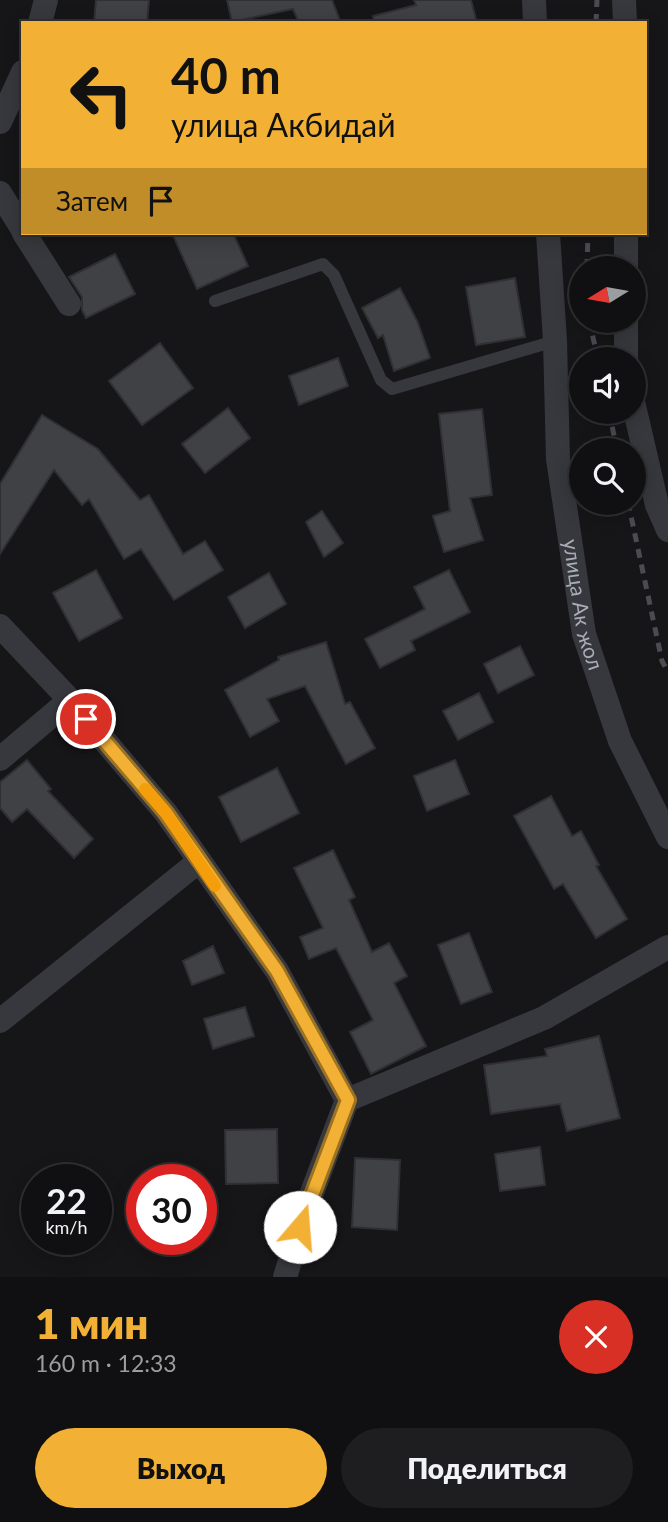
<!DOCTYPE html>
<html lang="ru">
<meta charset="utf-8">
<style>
body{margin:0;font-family:Lato,sans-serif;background:#1e1e20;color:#f1f3f6;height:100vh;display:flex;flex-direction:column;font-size:26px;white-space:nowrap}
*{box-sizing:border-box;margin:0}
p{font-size:23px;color:#9c9d9f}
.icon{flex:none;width:38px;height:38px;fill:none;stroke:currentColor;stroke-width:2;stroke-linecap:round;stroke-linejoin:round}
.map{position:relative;height:1277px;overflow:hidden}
.details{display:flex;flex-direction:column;background:#101012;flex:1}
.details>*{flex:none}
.hud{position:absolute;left:21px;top:21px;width:626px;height:214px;border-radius:0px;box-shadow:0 4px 18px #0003,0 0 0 2px #303032;background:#f2b134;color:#111;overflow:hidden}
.needle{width:46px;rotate:259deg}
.buttons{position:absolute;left:569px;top:256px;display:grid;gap:14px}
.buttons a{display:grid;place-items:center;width:77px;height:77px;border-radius:50%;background:#101012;box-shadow:0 4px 18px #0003,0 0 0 2px #303032;font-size:35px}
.speed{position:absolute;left:21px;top:1164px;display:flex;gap:14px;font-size:35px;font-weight:700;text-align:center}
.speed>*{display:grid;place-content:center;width:91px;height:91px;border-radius:50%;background:#101012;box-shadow:0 4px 18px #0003,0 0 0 2px #303032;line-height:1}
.speed small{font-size:18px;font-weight:400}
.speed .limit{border:10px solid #d22;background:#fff;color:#111}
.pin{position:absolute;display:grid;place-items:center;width:60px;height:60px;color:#fff;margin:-30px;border:4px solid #fff;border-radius:50%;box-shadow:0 2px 7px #0007}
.me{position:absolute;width:77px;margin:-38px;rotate:18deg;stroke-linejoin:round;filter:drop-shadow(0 0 5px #0008)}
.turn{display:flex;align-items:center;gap:24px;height:147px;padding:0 35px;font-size:32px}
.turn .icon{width:91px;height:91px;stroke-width:2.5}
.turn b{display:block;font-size:49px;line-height:60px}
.then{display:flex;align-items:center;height:66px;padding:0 35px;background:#0003;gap:14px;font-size:26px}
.round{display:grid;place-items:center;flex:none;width:74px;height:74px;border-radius:37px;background:#1e1e20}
.overview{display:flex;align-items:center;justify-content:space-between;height:119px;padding:0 35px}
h1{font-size:42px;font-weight:800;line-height:52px;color:#f2b134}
.cta{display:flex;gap:14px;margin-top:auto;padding:14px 35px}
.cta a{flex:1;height:80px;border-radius:42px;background:#f2b134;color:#111;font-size:28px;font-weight:800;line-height:80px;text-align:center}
.cta a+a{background:#1e1e20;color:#f1f3f6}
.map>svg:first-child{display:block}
.building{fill:#404145;stroke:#303034;stroke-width:2}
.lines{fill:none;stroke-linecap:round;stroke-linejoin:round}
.service{stroke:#37383d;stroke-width:12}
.minor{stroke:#37383d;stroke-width:24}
.rail{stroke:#4a4c52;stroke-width:5;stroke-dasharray:9 7;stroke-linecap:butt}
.route-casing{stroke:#9d7322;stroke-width:18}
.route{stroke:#f2b134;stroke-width:12}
.slow{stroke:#f59e0b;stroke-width:12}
.labels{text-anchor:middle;stroke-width:7;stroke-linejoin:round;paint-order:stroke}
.street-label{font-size:21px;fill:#a8adb8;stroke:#111113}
</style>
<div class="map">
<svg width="668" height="1277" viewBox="0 0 668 1277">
<rect width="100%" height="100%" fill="#161618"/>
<!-- building -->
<g class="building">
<polygon points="96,0 149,0 147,23 94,23"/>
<polygon points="227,0 332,0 341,23 299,23 293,9 232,22"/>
<polygon points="414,0 471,0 477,23 374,23 373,16 416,5"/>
<polygon points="172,233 233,233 248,266 197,289"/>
<polygon points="115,254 135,294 86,318 82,310 82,297 69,277"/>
<polygon points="515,278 525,337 476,345 466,287"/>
<polygon points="400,288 418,323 430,358 394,371 383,335 378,338 362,308"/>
<polygon points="160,343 193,388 142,425 109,381"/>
<polygon points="338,358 348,386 299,405 289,376"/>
<polygon points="228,408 250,438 205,473 182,444"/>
<polygon points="482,409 492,495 470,498 483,540 444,552 433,516 450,511 439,414"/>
<polygon points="42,415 98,449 140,500 149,495 183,554 205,541 223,570 174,600 141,549 124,559 89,499 82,505 54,470 0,554 0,484"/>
<polygon points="322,511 343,543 324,557 306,522"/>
<polygon points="96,570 122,618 79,641 53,593"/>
<polygon points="449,570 470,612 411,641 415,650 380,668 365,639 425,609 414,587"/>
<polygon points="269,573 286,604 245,628 228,597"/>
<polygon points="326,642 345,704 350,702 375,748 346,764 305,686 267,699 279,721 250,737 225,690 279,660 278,657"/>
<polygon points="520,646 534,675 498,693 484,664"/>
<polygon points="479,693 493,722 458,740 443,711"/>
<polygon points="27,760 51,789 48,791 93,839 74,858 27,809 12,822 0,808 0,782"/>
<polygon points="455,760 469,794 427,811 414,776"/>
<polygon points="277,768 299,813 241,842 219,797"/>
<polygon points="551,796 572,836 581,831 599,865 596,866 627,919 596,938 563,884 554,889 514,816"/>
<polygon points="333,850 355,897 349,900 372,952 389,943 407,976 394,983 426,1046 371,1074 350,1032 373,1020 336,948 309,959 300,937 323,928 294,868"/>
<polygon points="469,933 492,992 461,1004 438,945"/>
<polygon points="213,946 224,973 192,985 183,961"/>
<polygon points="245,1007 254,1036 213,1049 204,1019"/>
<polygon points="599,1036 620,1118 567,1131 560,1104 491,1114 484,1065 547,1056 545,1049"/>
<polygon points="277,1129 278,1183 226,1184 225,1130"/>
<polygon points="540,1147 545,1185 500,1191 495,1154"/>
<polygon points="355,1158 400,1160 397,1230 352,1227"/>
</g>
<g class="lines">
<!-- service -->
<polyline class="service" points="215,301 323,264 334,275 381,380 392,389 555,341"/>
<!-- minor -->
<g class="minor">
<polyline points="534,0 535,23"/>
<polyline points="624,0 625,23"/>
<polyline points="40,23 46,0"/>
<polyline points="0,122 23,72"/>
<polyline points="0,193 23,230"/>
<polyline points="24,233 69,304"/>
<path id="s1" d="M548 233 555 341 558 459 584 634 620 741 668 837"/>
<polyline points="626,233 626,268"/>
<polyline points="626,320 626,359"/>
<polyline points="634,406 657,505 668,530"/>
<polyline points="0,626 70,700 166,813 277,971 347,1100 308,1203 285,1277"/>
<polyline points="0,759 70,700"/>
<polyline points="0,1021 198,862"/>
<polyline points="347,1100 544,1018 668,947"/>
</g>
<!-- rail -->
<g class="rail">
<polyline points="596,23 597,0"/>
<polyline points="587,268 588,233"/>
<polyline points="589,320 598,359"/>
<polyline points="609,411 617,450"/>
<polyline points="628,502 662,661 668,672"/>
</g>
</g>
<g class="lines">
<defs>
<polyline id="route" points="86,719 166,813 277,971 348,1100 300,1227"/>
</defs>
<!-- route casing -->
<use href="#route" class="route-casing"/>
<!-- route -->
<use href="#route" class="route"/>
<!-- slow -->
<polyline class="slow" points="145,789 166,813 215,886"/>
</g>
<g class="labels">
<!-- street labels -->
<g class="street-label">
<text dy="7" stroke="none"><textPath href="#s1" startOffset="374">улица Ак жол</textPath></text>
</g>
</g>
</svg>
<div class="buttons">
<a><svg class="needle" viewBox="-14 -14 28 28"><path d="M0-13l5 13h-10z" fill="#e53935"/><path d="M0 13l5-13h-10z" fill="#9c9d9f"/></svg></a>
<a><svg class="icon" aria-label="sound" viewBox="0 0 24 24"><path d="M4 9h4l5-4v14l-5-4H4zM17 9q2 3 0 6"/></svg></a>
<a><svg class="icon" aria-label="search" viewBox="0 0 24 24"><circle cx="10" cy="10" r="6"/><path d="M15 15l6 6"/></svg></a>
</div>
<div class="speed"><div>22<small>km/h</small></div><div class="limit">30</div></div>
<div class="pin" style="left:86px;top:719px;background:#d93025"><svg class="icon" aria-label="arrive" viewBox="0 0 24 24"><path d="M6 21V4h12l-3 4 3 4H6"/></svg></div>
<svg class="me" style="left:300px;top:1227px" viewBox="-20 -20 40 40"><circle r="19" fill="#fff"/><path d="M0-13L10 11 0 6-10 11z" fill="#f2b134"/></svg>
<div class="hud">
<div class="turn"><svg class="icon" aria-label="left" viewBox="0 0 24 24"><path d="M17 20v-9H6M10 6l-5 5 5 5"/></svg><div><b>40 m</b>улица Акбидай</div></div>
<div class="then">Затем<svg class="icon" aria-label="arrive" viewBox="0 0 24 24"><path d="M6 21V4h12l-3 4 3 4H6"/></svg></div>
</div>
</div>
<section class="details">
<div class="overview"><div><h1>1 мин</h1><p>160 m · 12:33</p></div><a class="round" style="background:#d93025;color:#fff"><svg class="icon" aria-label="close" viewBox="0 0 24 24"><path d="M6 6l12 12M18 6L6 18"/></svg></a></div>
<div class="cta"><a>Выход</a><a>Поделиться</a></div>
</section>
